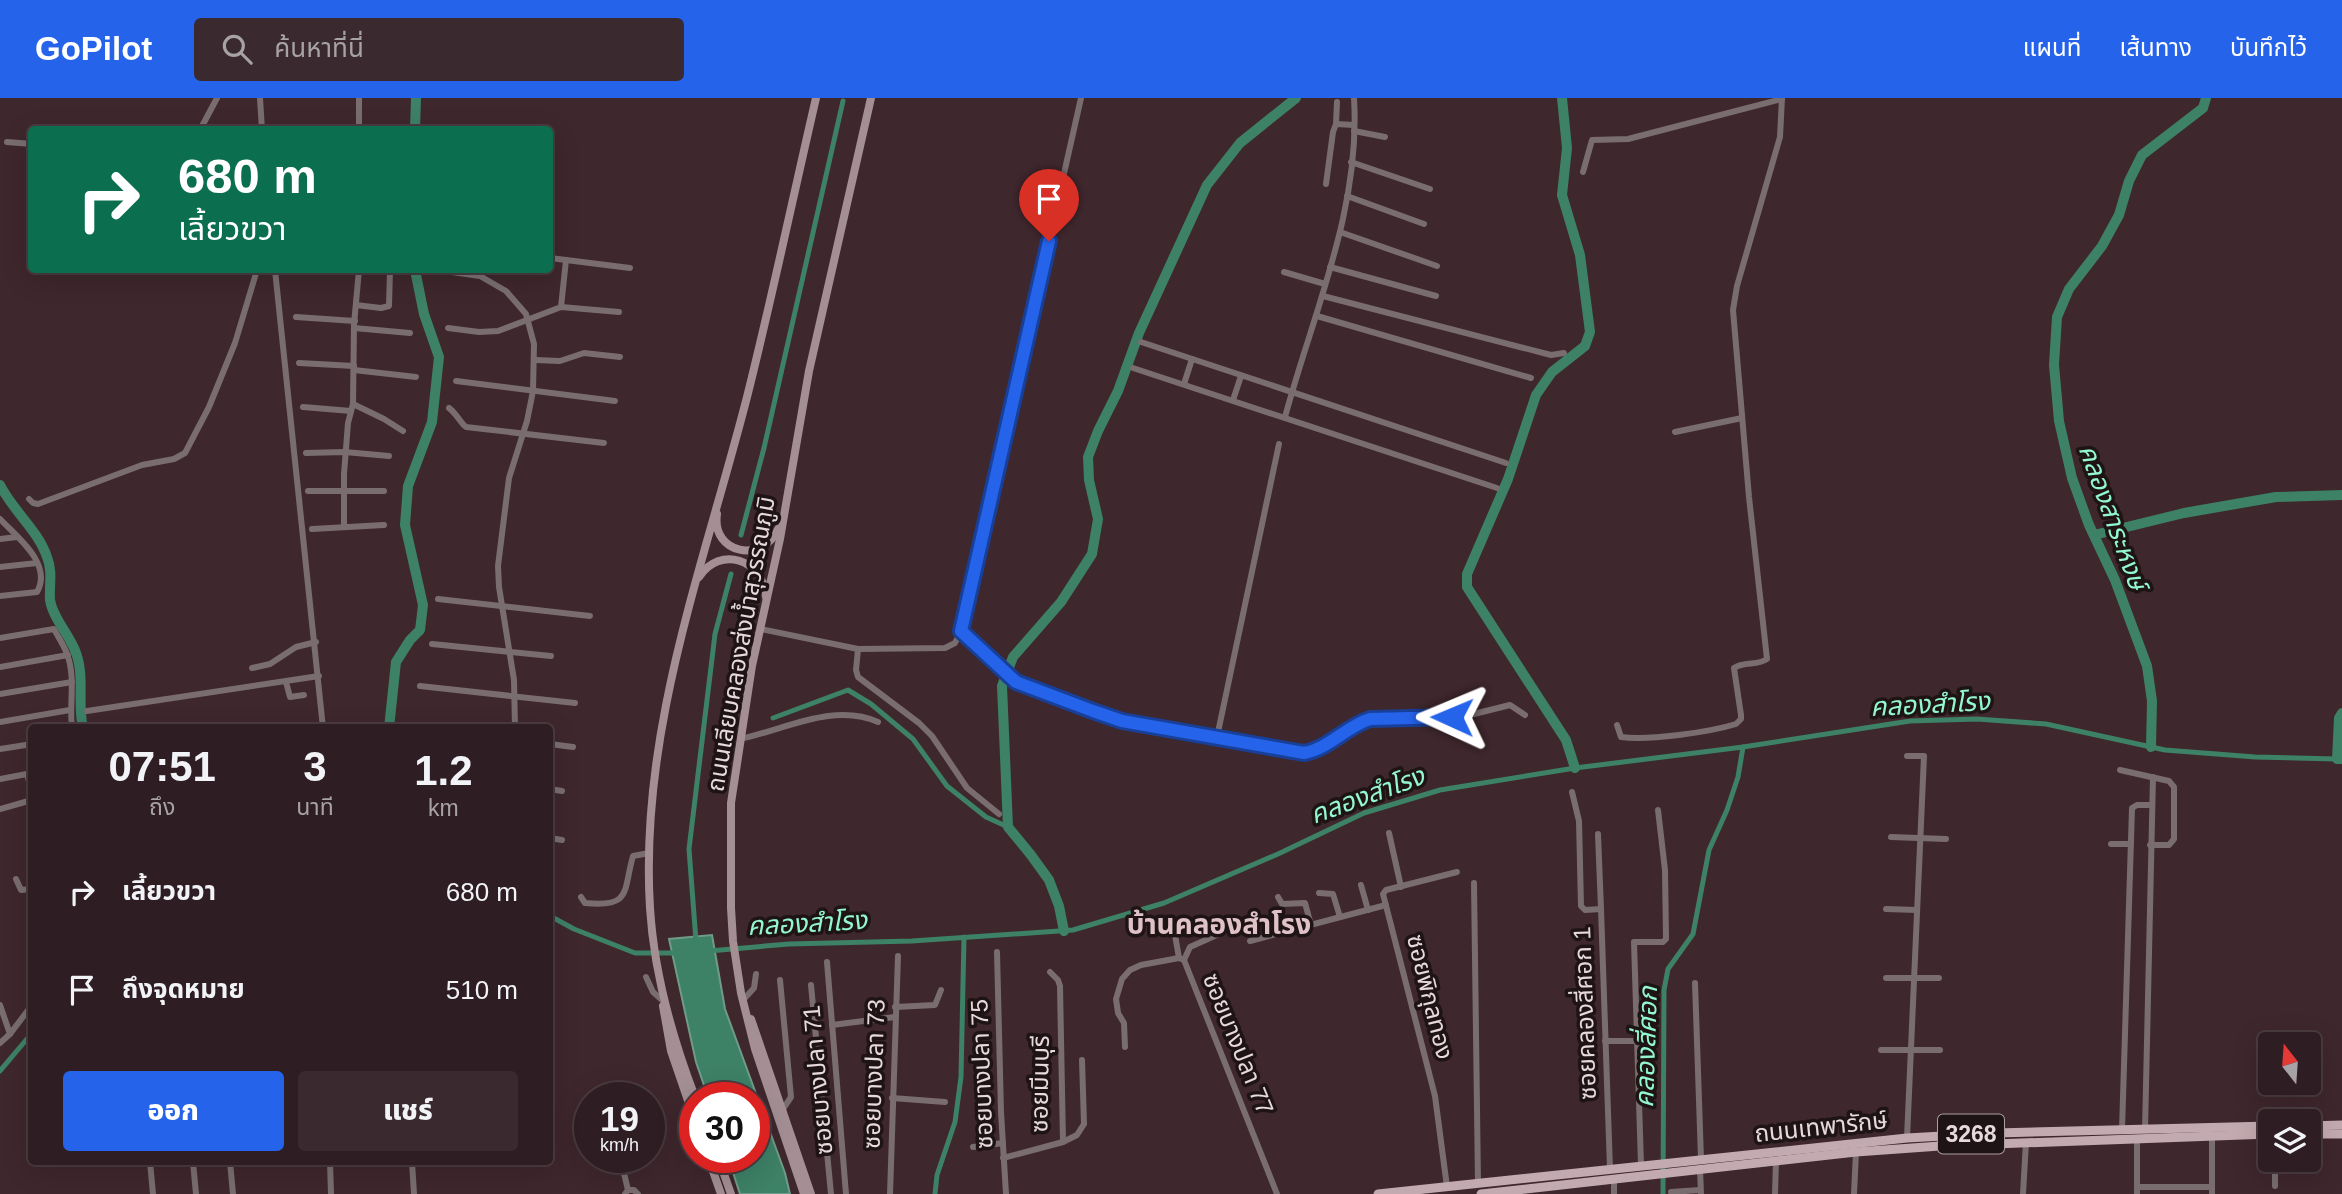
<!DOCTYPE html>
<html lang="th">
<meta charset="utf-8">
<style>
body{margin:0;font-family:Arial,"Noto Sans Thai",sans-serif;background:#3a2a2f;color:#f1f3f6;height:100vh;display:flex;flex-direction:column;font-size:26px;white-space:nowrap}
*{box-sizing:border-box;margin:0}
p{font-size:23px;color:#a7a2a5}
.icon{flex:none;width:38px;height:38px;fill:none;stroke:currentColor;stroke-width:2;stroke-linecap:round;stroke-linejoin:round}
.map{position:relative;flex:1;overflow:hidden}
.side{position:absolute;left:28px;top:626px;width:525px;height:441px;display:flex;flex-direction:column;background:#2e1d22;border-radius:7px;box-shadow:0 7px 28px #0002,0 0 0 2px #493b40}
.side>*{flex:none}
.hud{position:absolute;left:28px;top:28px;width:525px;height:147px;border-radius:7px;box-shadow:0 7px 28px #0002,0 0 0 2px #493b40;background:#0b6e4f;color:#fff;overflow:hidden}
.needle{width:46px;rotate:343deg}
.fabs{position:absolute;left:2258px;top:934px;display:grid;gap:14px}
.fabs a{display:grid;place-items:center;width:63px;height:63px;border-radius:7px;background:#2e1d22;box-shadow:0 7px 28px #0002,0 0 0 2px #493b40;font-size:35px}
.speed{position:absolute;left:574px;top:984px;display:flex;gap:14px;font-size:35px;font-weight:700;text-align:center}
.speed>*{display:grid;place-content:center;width:91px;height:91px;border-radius:50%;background:#2e1d22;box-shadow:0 7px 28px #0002,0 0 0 2px #493b40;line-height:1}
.speed small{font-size:18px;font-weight:400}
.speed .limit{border:10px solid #d22;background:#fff;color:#111}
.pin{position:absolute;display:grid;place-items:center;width:60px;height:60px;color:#fff;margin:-72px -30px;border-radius:50% 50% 50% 0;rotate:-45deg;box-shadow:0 0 7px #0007}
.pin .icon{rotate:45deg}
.me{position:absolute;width:77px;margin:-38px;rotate:271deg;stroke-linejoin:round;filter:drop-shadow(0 0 5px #0008)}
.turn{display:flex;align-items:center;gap:24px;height:147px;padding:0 35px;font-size:32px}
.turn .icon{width:91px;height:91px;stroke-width:2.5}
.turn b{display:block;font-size:49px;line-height:60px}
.eta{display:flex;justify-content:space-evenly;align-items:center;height:119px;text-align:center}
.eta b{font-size:42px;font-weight:800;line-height:49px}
.action{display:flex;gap:14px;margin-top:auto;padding:14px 35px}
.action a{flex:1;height:80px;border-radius:7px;background:#2563eb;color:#fff;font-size:28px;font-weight:800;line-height:80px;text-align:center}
.action a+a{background:#3a2a2f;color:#f1f3f6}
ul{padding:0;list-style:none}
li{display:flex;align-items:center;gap:21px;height:98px;padding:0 35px}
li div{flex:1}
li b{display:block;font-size:26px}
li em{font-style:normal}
header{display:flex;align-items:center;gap:42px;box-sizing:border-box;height:98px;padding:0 35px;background:#2563eb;color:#fff}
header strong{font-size:33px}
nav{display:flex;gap:38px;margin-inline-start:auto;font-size:24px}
.search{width:490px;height:63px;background:#3a2a2f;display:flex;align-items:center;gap:18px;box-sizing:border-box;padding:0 24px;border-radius:7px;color:#a7a2a5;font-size:26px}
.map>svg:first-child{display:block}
.water{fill:#3d8167;stroke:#709b8a;stroke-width:2}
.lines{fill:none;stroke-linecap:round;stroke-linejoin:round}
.canal{stroke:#3d8167;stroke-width:5}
.river{stroke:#3d8167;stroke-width:10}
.minor{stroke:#796d70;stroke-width:6}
.secondary{stroke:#a38f94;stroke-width:8}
.primary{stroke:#c3aab0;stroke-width:9}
.route-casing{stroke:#184099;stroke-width:18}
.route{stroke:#2563eb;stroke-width:12}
.labels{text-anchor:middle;stroke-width:7;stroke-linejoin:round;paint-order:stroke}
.shield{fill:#1e1416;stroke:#ab9ea1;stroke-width:2}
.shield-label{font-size:23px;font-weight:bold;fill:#e8d9dc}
.street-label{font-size:24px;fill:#e8d9dc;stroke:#1e1416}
.water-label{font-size:26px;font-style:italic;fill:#93f7cf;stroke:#1e1416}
.quarter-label{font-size:28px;font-weight:bold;fill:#dfc1c8;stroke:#1e1416}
</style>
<header>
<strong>GoPilot</strong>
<div class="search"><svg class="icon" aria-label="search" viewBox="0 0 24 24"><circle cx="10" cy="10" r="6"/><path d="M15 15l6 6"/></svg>ค้นหาที่นี่</div>
<nav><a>แผนที่</a><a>เส้นทาง</a><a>บันทึกไว้</a></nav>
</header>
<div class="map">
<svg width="2342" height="1096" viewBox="0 0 2342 1096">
<rect width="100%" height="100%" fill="#3e272d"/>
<!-- water -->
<polygon class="water" points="712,837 725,911 785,1075 790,1096 740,1096 728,1059 754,1059 754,999 708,999 696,964 669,841"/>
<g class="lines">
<!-- canal -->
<g class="canal">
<polyline points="741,437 764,350 843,3"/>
<polyline points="773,620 848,592 871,606 913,641 947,688 986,719 1008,729"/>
<polyline points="550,818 574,831 635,855 678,855"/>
<polyline points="696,843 689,751 715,536 731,476"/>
<polyline points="709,853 789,846 912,843 1073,832 1164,805 1278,756 1364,715 1440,692 1575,670 1743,649 1910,623 1977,621 2046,626 2165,652 2255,659 2337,661"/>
<polyline points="0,973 32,935"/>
<polyline points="935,1096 937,1077 955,1024 961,979 964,839"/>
<polyline points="1663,1096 1664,892 1668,871 1693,836 1709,752 1727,712 1738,679 1743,649"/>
</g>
<!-- river -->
<g class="river">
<polyline points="1562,0 1567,50 1562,97 1580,157 1590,234 1585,248 1552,274 1536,297 1508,381 1467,476 1467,489 1566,642 1575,670"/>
<polyline points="415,32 416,0"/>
<path d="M0 387C13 413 38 432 47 459 53 474 49 487 50 502 53 521 70 537 76 555 85 579 77 606 83 630"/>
<polyline points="2094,437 2184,415 2276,399 2342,397"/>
<polyline points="2342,615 2339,620 2337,661 2342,661"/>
<polyline points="389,630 396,564 410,542 420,532 423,507 405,427 408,388 432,324 439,259 424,216 415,172"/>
<polyline points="2151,649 2152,603 2147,568 2115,482 2089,427 2072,380 2059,323 2054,267 2057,219 2069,191 2102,148 2119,117 2129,83 2142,57 2203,10 2206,0"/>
<polyline points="1064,833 1059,808 1049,782 1031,757 1008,729 1002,588 1013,559 1061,504 1092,456 1098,421 1089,382 1088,359 1098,333 1118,293 1139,235 1207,87 1240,45 1296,0"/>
</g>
<!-- minor -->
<g class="minor">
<polyline points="260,0 262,32"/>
<polyline points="359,0 359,32"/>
<path d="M1081 0 961 533 1016 584 1093 613 1122 623 1304 655C1328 651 1347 628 1370 621L1462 619 1510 607 1525 617"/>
<polyline points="1336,26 1337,4"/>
<polyline points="200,32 217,0"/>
<polyline points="1354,33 1385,39"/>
<polyline points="7,44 32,46"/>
<polyline points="1351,64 1430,91"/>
<polyline points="1583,74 1592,42 1628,41 1782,1"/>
<polyline points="1326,86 1333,34 1336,26 1354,27"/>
<polyline points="1347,98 1424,126"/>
<polyline points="1340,134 1437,168"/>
<polyline points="550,160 630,170"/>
<polyline points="1330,169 1436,198"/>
<polyline points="275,172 323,630"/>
<polyline points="438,172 480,178 506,193 526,216 534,246 533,293 527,323 509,380 498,468 499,489 514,582 515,630"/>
<polyline points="1284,174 1325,186"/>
<polyline points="1323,198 1551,257 1564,255"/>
<polyline points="356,207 381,210 389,208 390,172"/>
<polyline points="561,209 566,162"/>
<polyline points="1317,218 1531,280"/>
<polyline points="296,219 355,223"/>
<polyline points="354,230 410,235"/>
<polyline points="448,230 479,234 498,233 561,209 619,214"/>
<polyline points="1141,244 1506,365"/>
<polyline points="535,262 560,263 584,255 620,259"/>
<polyline points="299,265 354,268"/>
<polyline points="1133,270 1497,390"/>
<polyline points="354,272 416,279"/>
<polyline points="456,283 615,303"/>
<polyline points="1184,286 1192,261"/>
<polyline points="1233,302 1241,278"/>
<polyline points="353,306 384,321 403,333"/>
<polyline points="303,309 351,313"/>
<path d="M449 310C457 316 461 326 466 329L604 345"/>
<path d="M1285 319C1313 215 1361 111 1354 0"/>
<polyline points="1675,334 1742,320"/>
<polyline points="306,355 345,354 389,358"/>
<polyline points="308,393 384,393"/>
<polyline points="29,401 33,405 38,406 142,367 174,361 185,355 209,309 235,245 257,172"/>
<path d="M0 421C17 439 53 466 37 494L0 498"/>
<polyline points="344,429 344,376 348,325 353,306 354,226 359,172"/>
<polyline points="312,431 384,427"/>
<polyline points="0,441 17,439"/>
<polyline points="0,469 37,465"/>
<polyline points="438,501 590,518"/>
<polyline points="761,531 858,551 945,550 955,545 961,533"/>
<path d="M0 540 54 531C58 539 64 547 67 556 76 579 69 606 72 630"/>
<polyline points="432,546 551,558"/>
<polyline points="858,551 856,572 858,579 919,625 932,638 967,690 999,716"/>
<polyline points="0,569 68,557"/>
<polyline points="252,570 270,566 296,549 316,544"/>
<polyline points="286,584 290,599 304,597"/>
<polyline points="420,588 575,605"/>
<polyline points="0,596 72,584"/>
<polyline points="87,613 319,578"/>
<polyline points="0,624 70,612"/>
<path d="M1617 627 1621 639C1648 643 1710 634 1736 626L1741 621V617L1734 570C1744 563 1758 568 1767 561L1749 399 1733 212 1737 188 1780 39 1782 0"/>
<polyline points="1217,639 1279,346"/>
<path d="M740 641C784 632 834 604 878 624"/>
<polyline points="550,646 573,649"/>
<polyline points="0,651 32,646"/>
<polyline points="1907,658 1924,658 1907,1040"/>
<polyline points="2120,672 2169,683 2174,689 2174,741 2169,747 2150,747"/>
<polyline points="27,676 32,695"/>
<polyline points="0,681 32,675"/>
<polyline points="550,691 562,693"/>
<polyline points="1572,694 1579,723 1581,808 1585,812 1601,811 1610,1071"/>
<polyline points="0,711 32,702"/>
<polyline points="1389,735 1401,789"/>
<polyline points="1598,736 1601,811"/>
<polyline points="1891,739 1946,741"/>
<polyline points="550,740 562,742"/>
<polyline points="2111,746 2131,746"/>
<polyline points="16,781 21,792 32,791"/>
<polyline points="1474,785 1478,1085"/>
<polyline points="1361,787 1368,812"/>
<polyline points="1319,795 1333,796 1340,819"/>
<path d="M581 799 585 805C632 810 623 793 633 758L649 755"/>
<polyline points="1278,799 1282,806 1305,805 1311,827"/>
<polyline points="1886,811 1916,812"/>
<polyline points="1175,837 1179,860"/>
<polyline points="1250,843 1386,807"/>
<polyline points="997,854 1001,1014 1006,1096"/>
<polyline points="1184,862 1190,849 1219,836 1218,826"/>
<polyline points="827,864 846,1096"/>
<polyline points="646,879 653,894 662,902"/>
<polyline points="1886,880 1939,880"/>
<polyline points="780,882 791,999 783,1011"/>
<polyline points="1695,885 1701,1061"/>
<polyline points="811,887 831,1096"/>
<polyline points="744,901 754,890 756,876"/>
<polyline points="0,907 10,936"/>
<polyline points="895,909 935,907 941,892"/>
<polyline points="832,927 895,919"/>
<polyline points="1605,943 1637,943"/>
<polyline points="0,945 10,936 32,907"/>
<polyline points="1125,949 1124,925 1118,915 1116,901 1122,881 1130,872 1141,867 1179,860 1184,862 1277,1096"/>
<polyline points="1881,952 1940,952"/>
<polyline points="892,1000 945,1004"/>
<polyline points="2122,1032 2132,710 2137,707 2152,707"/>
<polyline points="2145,1032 2153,679"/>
<polyline points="2137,1041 2137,1096"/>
<polyline points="1063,1044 1077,1037 1084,1026 1082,962"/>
<polyline points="973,1049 1003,1045"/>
<polyline points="1003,1060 1063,1044 1060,888 1058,882 1050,874"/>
<polyline points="150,1064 153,1096"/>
<polyline points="193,1064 196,1096"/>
<polyline points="230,1064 233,1096"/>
<polyline points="330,1064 331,1096"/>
<polyline points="412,1064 414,1096"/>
<polyline points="1641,1067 1634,844 1663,844 1666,841 1665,772 1658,712"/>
<polyline points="1700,1070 1701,1096"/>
<polyline points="619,1071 623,1071 628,1092 625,1096"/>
<polyline points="1614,1080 1614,1096"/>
<polyline points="2275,1088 2275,1062"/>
<polyline points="1447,1089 1435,998 1383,796 1386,792 1457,774"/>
<polyline points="2137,1089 2212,1089"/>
<polyline points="628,1092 634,1092 638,1096"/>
<polyline points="1671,1094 1700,1092"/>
<polyline points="890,1096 898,858"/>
<polyline points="1775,1096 1776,1062"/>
<polyline points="1854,1096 1856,1054"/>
<polyline points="2023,1096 2026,1044"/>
<polyline points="2212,1096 2212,1038"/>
</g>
<!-- secondary -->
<g class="secondary">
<path d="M717 416C711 456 763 466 778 431"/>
<path d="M699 479C720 447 763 461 766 499"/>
<polyline points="663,908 671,953 695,1023"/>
<polyline points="751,921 811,1096"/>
<path d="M695 999C672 939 654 874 650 810 639 633 704 467 747 299 772 200 793 99 816 0"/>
<polyline points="708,1059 721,1096"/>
<polyline points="718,1059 731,1096"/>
<polyline points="804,1096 755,951 741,895 733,843 731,810 731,705 752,568 780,441 809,273 871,0"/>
</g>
<!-- primary -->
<g class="primary">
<polyline points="2308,1028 2342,1027"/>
<polyline points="2308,1036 2342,1036"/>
<polyline points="1378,1096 1907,1040 1996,1035 2270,1028"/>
<polyline points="1481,1096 1856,1054 1940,1048 2270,1036"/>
</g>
</g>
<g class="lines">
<defs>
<path id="route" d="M1049 143 961 533 1016 584 1093 613 1122 623 1304 655C1328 651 1347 628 1370 621L1452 619"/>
</defs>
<!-- route casing -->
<use href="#route" class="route-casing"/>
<!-- route -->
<use href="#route" class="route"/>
</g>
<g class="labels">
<!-- shield labels -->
<rect class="shield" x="1938" y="1016.5" width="66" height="39" rx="5"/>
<g class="shield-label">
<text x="1971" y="1044">3268</text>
</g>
<!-- street labels -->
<g class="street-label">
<text transform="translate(741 546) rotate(-80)" y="8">ถนนเลียบคลองส่งน้ำสุวรรณภูมิ</text>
<text transform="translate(1430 899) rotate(76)" y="8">ซอยพิกุลทอง</text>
<text transform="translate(1585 915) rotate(-92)" y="8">ซอยคลองสี่ศอก 1</text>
<text transform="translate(1238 946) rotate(68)" y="8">ซอยบางปลา 77</text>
<text transform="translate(874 976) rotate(-88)" y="8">ซอยบางปลา 73</text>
<text transform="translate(982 976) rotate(-92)" y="8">ซอยบางปลา 75</text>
<text transform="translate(818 982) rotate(-95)" y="8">ซอยบางปลา 71</text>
<text transform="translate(1040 986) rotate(-89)" y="8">ซอยมีนบุรี</text>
<text transform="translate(1821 1029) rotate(-6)" y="8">ถนนเทพารักษ์</text>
</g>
<!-- water labels -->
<g class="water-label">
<text transform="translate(2113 419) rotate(70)" y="9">คลองสาระหงษ์</text>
<text transform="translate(1930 606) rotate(-3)" y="9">คลองสำโรง</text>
<text transform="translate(1367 697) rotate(-20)" y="9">คลองสำโรง</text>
<text transform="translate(807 825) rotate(-3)" y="9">คลองสำโรง</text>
<text transform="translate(1646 949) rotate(-88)" y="9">คลองสี่ศอก</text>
</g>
<!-- quarter labels -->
<g class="quarter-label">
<text x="1219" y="836">บ้านคลองสำโรง</text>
</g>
</g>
</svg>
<div class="fabs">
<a><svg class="needle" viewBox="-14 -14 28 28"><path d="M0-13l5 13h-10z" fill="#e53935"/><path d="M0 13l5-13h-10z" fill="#a7a2a5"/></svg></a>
<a><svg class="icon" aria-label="layers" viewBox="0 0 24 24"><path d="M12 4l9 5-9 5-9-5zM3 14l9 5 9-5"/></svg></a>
</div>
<div class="speed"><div>19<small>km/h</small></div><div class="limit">30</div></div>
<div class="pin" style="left:1049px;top:143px;background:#d93025"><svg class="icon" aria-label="arrive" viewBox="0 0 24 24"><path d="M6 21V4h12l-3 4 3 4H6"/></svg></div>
<svg class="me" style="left:1452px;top:619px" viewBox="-20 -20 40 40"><path d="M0-17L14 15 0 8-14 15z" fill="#2563eb" stroke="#fff" stroke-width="4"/></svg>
<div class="hud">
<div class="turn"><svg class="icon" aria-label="right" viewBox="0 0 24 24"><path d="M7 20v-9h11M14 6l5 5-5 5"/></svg><div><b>680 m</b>เลี้ยวขวา</div></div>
</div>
<section class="side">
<div class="eta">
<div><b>07:51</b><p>ถึง</p></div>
<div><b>3</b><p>นาที</p></div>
<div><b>1.2</b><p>km</p></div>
</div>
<ul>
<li><svg class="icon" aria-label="right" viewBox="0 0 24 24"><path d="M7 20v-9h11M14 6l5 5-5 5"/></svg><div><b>เลี้ยวขวา</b></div><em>680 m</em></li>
<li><svg class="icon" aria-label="arrive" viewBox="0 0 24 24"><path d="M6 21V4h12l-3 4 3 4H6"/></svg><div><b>ถึงจุดหมาย</b></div><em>510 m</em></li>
</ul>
<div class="action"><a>ออก</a><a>แชร์</a></div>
</section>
</div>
